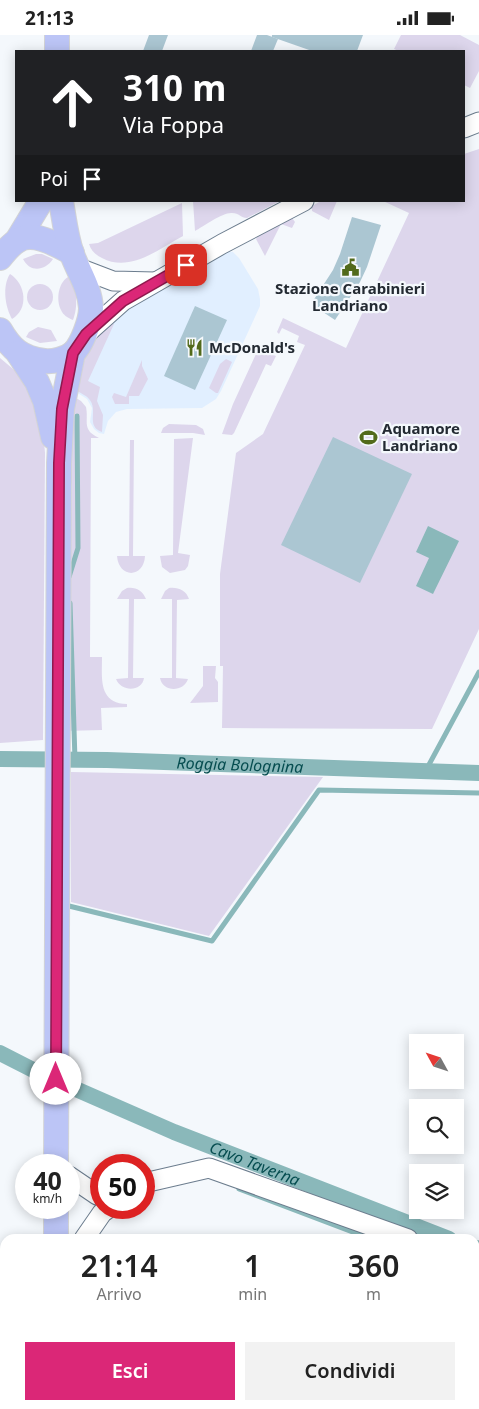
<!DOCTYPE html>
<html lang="it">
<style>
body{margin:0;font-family:"Noto Sans",sans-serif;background:#f2f2f2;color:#222;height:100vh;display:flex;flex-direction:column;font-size:19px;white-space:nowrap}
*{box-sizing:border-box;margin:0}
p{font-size:16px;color:#767676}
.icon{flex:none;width:28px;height:28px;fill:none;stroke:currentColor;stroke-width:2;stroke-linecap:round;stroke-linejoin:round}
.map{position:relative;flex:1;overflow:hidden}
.side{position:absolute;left:0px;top:1199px;width:480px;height:176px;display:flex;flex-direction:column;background:#fff;border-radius:15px 15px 0 0;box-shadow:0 2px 12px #0003}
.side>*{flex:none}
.banner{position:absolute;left:15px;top:15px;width:450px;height:152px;border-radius:0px;box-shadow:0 2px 12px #0003;background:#202124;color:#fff;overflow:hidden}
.needle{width:32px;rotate:310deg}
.controls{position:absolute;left:409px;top:999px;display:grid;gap:10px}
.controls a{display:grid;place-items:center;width:55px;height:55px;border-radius:0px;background:#fff;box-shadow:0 2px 12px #0003;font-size:25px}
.speed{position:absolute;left:15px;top:1119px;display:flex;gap:10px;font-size:25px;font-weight:700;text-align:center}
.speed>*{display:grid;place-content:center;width:65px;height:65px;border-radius:50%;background:#fff;box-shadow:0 2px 12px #0003;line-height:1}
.speed small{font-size:12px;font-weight:400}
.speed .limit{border:8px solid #d22;background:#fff;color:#111}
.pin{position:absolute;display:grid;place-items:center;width:42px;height:42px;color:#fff;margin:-21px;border-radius:10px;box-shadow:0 2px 8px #0006}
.me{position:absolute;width:55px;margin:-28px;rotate:0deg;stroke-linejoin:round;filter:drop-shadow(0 0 4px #0008)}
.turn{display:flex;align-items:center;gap:18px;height:105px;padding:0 25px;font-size:22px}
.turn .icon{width:65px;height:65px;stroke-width:2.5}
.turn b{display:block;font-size:35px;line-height:42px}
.then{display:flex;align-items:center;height:48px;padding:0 25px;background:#0003;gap:10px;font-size:19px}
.eta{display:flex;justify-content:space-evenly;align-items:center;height:85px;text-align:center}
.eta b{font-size:30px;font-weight:600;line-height:35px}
.action{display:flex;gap:10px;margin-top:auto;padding:10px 25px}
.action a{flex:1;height:58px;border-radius:0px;background:#db2777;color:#fff;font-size:20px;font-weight:600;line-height:58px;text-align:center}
.action a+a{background:#f2f2f2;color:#222}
.status{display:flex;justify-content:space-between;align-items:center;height:35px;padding:0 25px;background:#fff;direction:ltr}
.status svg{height:14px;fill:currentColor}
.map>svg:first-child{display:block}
.built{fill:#e1efff}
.green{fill:#ddd6ec}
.water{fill:#8ab8ba}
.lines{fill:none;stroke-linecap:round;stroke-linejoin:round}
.stream{stroke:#8ab8ba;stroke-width:5}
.canal{stroke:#8ab8ba;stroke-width:16}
.building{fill:#abc6d2}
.minor-casing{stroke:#6c7d8e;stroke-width:21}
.major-casing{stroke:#d3d4d6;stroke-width:26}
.minor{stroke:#fff;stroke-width:19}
.major{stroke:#bcc5f6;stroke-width:24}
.route-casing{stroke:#8e194d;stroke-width:12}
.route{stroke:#db2777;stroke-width:9}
.labels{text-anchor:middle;stroke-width:4.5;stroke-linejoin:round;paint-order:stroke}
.poi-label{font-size:15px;font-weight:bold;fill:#232a32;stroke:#f4f8fc;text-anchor:start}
.water-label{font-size:16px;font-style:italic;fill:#064d50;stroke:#f4f8fc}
</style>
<div class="status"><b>21:13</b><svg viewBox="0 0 49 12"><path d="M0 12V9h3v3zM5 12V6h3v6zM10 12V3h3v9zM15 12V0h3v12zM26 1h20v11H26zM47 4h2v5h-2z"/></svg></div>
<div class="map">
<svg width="479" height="1374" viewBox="0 0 479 1374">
<rect width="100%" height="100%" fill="#f4f8fc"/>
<!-- built -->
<polygon class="built" points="227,216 233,217 239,223 258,254 260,264 260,271 221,356 216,364 202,373 127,374 116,377 108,386 104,399 99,398 94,394 90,387 92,373 87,364 73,355 112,280"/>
<!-- green -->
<g class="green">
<polygon points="401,0 460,0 479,10 479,36 470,53 464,50 464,16 399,16 394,14"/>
<polygon points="479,114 479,594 432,694 222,693 223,631 220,631 220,539 236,418 263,399 305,310 297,307 299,301 282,293 279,299 277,297 283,283 346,313 409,178 383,166 464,166 464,119"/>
<path d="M193 166H280L247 183C241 183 239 178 232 178 223 177 204 191 195 196Z"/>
<polygon points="321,166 337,166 329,185 312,176 312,171"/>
<path d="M182 168 183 201C159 214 130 238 102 223 96 220 91 216 89 209L98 208Z"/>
<polygon points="292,183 295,187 292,193 281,189 265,221 256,204 261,197"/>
<path d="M36 219H42L53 224C45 236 30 238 23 224Z"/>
<path d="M10 239C26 249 29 274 12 284 5 272 2 251 10 239Z"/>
<path d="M68 242C78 252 78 273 73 285 68 283 63 280 61 275 56 265 58 248 68 242Z"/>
<circle cx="40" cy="262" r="13"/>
<path d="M109 286 114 289 88 346 100 352 97 366 103 380 102 397C85 391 99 375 89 364 86 360 80 358 75 355 83 324 89 311 109 286Z"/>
<polygon points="38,292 51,295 57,306 40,308 26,302 29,297"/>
<polygon points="262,316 276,321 271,331 266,329 234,398 232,400 222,399 233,369 256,319"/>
<polygon points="0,323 19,339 27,354 42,385 45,418 43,705 0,708"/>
<polygon points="226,324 232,327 218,358 216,358 209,353 220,329"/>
<polygon points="142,325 142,331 148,344 139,361 129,361 129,369 115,369 112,362 114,358 126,362"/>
<path d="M71 360 81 366 86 372C89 386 81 395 99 403H91L90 622H102C102 643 98 668 127 669V672L101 673 102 695 64 696 72 451 65 419Z"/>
<polygon points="169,389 196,390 203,394 205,400 193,398 161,398 163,393"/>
<polygon points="193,403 178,518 190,520 188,531 185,535 170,538 162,532 160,521 173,520 174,404"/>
<path d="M130 405H134L133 521H145C144 543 119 544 117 521H129Z"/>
<path d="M127 553C136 552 142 555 146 564H134L133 643H144C142 657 121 657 116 644L128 643 129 564H117L122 556Z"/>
<path d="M169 553C178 552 186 555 189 564L177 565 176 643 188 644C184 657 163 658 160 643H172V564H161L165 556Z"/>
<polygon points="203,631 216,631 215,643 218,647 218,667 190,668 203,651"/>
<polygon points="71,737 323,742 209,901 71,867"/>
</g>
<!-- water -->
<polygon class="water" points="428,491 459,506 433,559 416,551 429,523 416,517"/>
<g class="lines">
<!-- stream -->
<g class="stream">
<polyline points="69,542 78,513 77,381"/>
<polyline points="70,568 75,725"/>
<polyline points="425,737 479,637"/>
<polyline points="69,871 212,906 319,755 479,758"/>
<polyline points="239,1154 371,1204"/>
<polyline points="475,1214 479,1208"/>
<polyline points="475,1243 479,1245"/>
</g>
<!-- canal -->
<g class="canal">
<path id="s1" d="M0 724 107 725 479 738"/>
<polyline points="0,1018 45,1041"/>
<path id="s2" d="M62 1048 174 1097 449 1204"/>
<polyline points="475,1213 479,1215"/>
</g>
</g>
<!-- building -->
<g class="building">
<polygon points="149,0 168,0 162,16 143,16"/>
<polygon points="257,0 267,0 278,4 273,16 251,16"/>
<polygon points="272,0 363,0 357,16 312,16 272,2"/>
<polygon points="352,182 381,190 367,232 360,247 335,285 311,269 333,235 340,219"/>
<polygon points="195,271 227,285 195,355 164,341"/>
<polygon points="333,402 412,439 360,548 281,510"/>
</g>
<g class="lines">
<defs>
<g id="minor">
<polyline points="464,93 479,87"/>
<polyline points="79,233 113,246 155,247"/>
<polyline points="86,299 123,266 222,209 304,166"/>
<polyline points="69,1141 97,1160 101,1159"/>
<polyline points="144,1148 209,1133 408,1204"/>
<polyline points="84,1204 102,1178 110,1172"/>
<polyline points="475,1231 479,1233"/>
</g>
<g id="major">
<polyline points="57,16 57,0"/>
<polyline points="18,204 41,166"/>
<path d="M0 223C5 217 10 210 17 206 32 195 58 210 72 218"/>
<path d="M0 295C11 314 21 323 44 326 53 327 66 324 73 318 82 310 91 285 91 273 90 253 78 236 72 219 66 202 64 183 61 166"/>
<polyline points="18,318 37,347 45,366 53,402"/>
<polyline points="56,1130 59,428 62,374 73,318"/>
<polyline points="56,1204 56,1172"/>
<polyline points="55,1374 55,1370"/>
</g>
</defs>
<!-- minor casing -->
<use href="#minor" class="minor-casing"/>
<!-- major casing -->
<use href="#major" class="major-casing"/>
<!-- minor -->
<use href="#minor" class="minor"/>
<!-- major -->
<use href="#major" class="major"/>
</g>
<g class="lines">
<defs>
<polyline id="route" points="56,1044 59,428 62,374 73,318 86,299 123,266 186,230"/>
</defs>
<!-- route casing -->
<use href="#route" class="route-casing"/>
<!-- route -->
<use href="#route" class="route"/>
</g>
<!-- icons -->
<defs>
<symbol id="civic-bare" viewBox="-9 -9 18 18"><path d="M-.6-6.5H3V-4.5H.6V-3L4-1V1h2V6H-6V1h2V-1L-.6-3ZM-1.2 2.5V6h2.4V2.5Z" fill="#526a1b" stroke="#f4f8fc" stroke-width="2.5" paint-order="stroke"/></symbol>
<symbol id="restaurant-bare" viewBox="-9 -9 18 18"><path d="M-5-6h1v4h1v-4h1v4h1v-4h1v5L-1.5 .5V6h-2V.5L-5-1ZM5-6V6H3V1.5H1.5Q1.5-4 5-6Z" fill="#526a1b" stroke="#f4f8fc" stroke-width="2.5" paint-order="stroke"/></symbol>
<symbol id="stadium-bare" viewBox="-9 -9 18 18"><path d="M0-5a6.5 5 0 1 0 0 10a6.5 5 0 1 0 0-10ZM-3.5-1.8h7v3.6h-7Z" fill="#526a1b" stroke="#f4f8fc" stroke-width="2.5" paint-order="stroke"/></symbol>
</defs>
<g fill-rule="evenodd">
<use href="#civic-bare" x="338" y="220" width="25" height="25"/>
<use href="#restaurant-bare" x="182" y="300" width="25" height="25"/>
<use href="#stadium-bare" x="356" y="390" width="25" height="25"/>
</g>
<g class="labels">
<!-- poi labels -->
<g class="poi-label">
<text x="350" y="259" text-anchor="middle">Stazione Carabinieri<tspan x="350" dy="17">Landriano</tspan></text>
<text x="209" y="318">McDonald's</text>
<text x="382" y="399">Aquamore<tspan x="382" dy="17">Landriano</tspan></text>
</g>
<!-- water labels -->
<g class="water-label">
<text dy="6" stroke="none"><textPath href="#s1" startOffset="240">Roggia Bolognina</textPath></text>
<text dy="6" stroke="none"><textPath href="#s2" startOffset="209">Cavo Taverna</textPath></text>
</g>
</g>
</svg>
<div class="controls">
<a><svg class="needle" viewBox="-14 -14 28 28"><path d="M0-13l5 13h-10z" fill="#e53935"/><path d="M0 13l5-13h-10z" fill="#767676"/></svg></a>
<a><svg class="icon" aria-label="search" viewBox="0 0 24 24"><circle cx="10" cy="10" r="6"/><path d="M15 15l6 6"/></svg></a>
<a><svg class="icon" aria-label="layers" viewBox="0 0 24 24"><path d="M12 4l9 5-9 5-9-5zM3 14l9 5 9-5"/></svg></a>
</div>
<div class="speed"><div>40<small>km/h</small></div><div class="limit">50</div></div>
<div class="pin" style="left:186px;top:230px;background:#d93025"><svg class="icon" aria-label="arrive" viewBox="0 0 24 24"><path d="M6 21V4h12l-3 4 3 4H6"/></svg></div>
<svg class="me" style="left:56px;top:1044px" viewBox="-20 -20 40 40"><circle r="19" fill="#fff"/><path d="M0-13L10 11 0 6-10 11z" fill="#db2777"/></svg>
<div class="banner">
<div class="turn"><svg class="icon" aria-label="ahead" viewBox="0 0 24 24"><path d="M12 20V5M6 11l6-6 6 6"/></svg><div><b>310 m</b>Via Foppa</div></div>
<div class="then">Poi<svg class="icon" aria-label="arrive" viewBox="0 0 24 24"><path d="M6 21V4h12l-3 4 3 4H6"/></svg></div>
</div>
<section class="side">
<div class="eta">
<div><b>21:14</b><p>Arrivo</p></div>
<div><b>1</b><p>min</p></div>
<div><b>360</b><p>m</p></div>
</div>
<div class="action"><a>Esci</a><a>Condividi</a></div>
</section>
</div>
